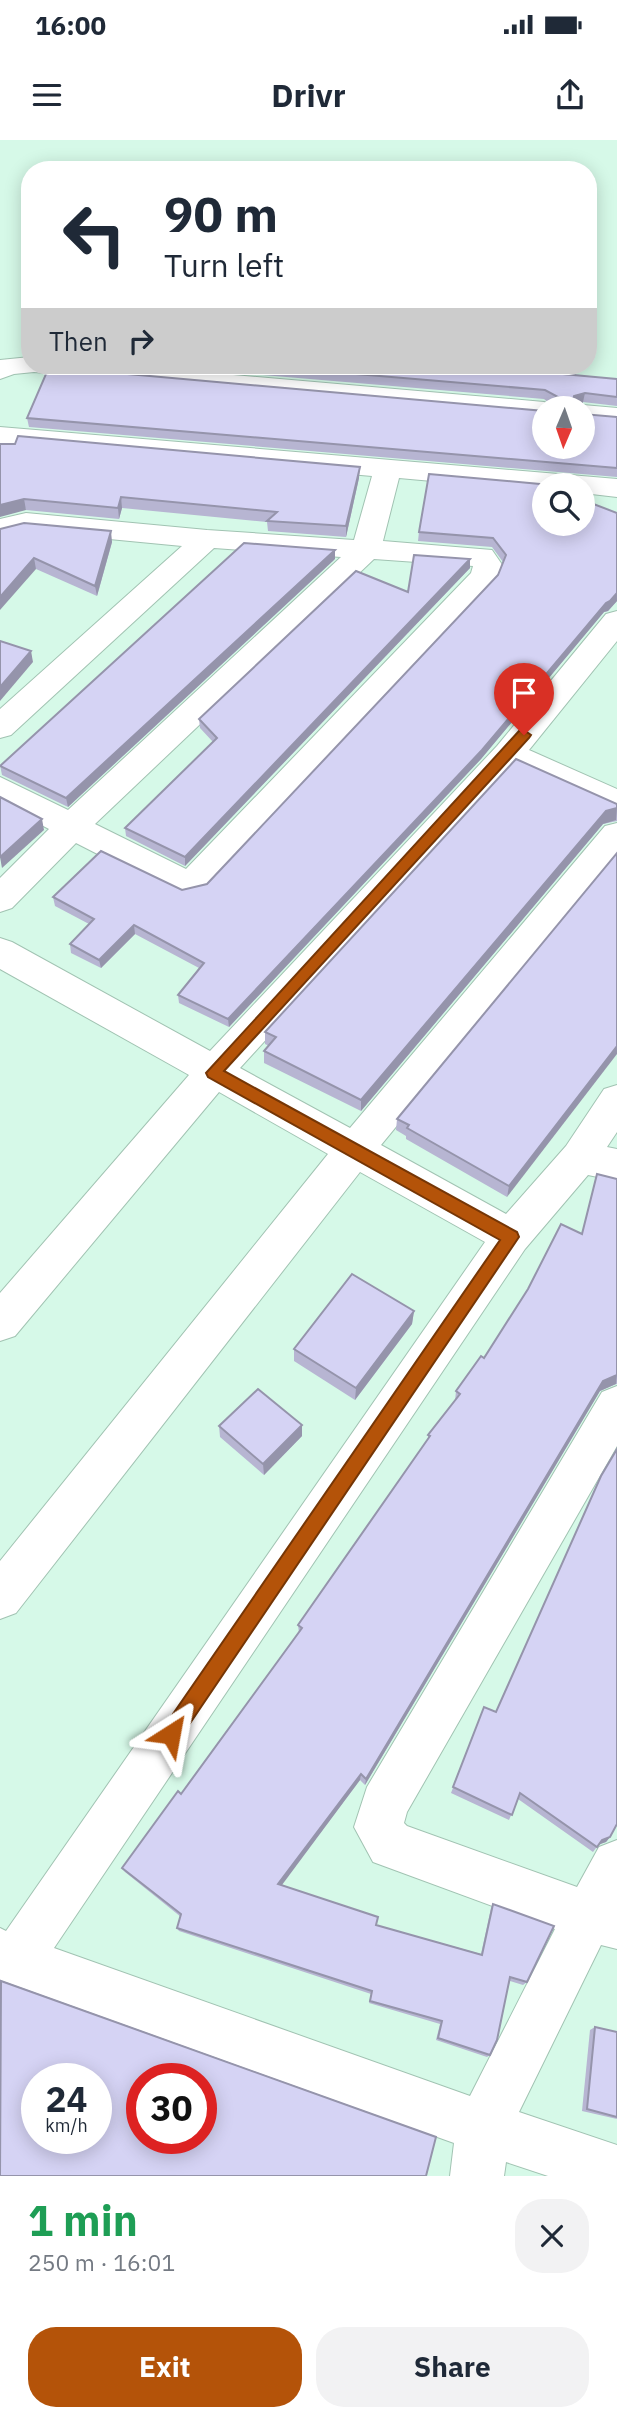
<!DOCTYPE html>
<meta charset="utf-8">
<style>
body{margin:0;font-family:"IBM Plex Sans",sans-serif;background:#f2f2f3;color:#1f2937;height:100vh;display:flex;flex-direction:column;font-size:26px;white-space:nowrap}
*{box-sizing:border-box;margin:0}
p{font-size:23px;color:#747a83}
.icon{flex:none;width:38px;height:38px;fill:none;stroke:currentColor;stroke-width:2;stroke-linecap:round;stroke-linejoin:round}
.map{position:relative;height:2036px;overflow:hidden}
.drawer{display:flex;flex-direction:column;background:#fff;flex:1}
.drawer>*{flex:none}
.guide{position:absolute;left:21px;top:21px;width:576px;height:214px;border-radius:28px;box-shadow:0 4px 18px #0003;background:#fff;color:#1f2937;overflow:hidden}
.needle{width:46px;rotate:182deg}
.controls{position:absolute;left:532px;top:256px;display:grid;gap:14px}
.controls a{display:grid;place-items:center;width:63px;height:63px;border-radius:50%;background:#fff;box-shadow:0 4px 18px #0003;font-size:35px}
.speed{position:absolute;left:21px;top:1923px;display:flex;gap:14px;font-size:35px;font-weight:700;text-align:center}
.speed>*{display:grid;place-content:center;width:91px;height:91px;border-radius:50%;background:#fff;box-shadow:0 4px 18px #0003;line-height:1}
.speed small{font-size:18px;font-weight:400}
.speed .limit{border:10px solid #d22;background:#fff;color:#111}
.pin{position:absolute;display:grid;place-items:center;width:60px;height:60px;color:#fff;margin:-72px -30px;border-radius:50% 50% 50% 0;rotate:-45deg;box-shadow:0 0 7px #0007}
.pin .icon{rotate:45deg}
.me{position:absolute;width:77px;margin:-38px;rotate:34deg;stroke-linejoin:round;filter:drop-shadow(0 0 5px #0008)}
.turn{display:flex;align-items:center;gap:24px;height:147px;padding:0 28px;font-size:32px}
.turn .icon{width:91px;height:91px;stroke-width:2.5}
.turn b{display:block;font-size:49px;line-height:60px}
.then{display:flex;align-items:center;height:66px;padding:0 28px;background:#0003;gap:14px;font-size:26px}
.round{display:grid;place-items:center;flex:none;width:74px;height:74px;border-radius:28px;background:#f2f2f3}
.summary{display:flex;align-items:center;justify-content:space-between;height:119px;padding:0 28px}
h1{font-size:42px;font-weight:700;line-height:52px;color:#1e9e55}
.action{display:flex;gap:14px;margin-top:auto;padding:14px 28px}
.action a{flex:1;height:80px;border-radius:28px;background:#b45309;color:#fff;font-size:28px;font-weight:700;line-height:80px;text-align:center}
.action a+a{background:#f2f2f3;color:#1f2937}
.status{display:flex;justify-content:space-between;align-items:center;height:49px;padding:0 35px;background:#fff;direction:ltr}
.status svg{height:19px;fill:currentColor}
header{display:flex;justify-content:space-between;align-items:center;height:91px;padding:0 28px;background:#fff;font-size:32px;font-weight:700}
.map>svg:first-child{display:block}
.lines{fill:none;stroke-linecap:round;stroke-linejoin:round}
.minor-casing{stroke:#a1c3b2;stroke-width:2}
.minor{fill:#fff;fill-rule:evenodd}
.wall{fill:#b7b5d2}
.shaded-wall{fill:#9594ab}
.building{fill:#d5d3f4;stroke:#9594ab;stroke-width:2;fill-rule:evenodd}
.route{fill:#b45309;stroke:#753606;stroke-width:2}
</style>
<div class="status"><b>16:00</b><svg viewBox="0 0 49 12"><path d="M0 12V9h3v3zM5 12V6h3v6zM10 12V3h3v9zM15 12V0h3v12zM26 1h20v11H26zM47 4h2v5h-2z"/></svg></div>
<header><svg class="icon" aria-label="menu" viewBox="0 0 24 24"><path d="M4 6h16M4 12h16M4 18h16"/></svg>Drivr<svg class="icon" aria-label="share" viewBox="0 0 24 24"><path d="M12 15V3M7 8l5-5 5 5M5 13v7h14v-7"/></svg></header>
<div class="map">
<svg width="617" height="2036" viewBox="0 0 617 2036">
<rect width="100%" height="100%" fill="#d6f9e8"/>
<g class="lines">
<defs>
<g id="minor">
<polygon points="30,217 30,226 130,226 544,262 556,268 544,268 544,278 34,232 14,234 0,239 0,220"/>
<polygon points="583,265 617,268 617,284 583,281 583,268 573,268"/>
<path d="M0 287 617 339V357L583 353V345H544V351L399 338 383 401 492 410 503 426 495 443 206 751 184 756 172 752 76 703 12 768 0 772V738L49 689 0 663V637L68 670 341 417 214 408 11 595 0 598V569L182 406 26 391 0 399V379L26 373 207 390 354 400 372 336 0 303ZM374 419 473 426 471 433 186 729 95 684Z"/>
<polygon points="617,471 617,501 529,610 617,649 617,675 513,629 240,928 350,988 605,686 617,683 617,718 381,1005 506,1074 566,1006 604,949 617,945 617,992 607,1007 617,1009 617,1041 588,1035 525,1109 54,1808 470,1956 555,1789 373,1722 354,1687 367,1647 602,1252 617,1246 617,1306 407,1672 404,1683 407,1686 577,1747 599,1707 617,1700 617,1809 601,1805 519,1972 617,2005 617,2036 548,2036 506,2022 504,2036 450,2036 454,2003 0,1840 0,1788 6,1791 485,1102 360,1032 16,1473 0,1479 0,1421 328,1014 219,952 15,1196 0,1201 0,1153 189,935 0,829 0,798 12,802 210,911 497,606 606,474"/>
</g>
</defs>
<!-- minor casing -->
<use href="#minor" class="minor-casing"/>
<!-- minor -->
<use href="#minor" class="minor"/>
</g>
<!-- wall -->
<g class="wall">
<polygon points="157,226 477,226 617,239 617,266 583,262 548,262 544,259"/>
<polygon points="617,277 617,337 29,287 27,278"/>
<polygon points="0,304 359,338 346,397 268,391 267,382 122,368 119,379 26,370"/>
<polygon points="617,373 617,461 608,471 604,472 481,619 229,887 179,863 178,855 199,828 135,794 101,828 71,813 70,804 89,784 55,766 53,757 182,750 207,744 498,435 503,422 492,407 418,401 419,392"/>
<polygon points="0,389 112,402 97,456 36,429"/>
<polygon points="335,419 68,667 2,635 0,625"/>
<polygon points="470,419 470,428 185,726 126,696 125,688 213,602 200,588 199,579 408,452"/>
<polygon points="617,664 617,681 603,684 361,971 264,923 264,911 269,906 265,904 265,892"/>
<polygon points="617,713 507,1057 406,999 406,996 396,990 397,979"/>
<polygon points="617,1039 617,1244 616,1244 600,1251 365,1645 360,1640 281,1745 376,1785 481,1814 491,1768 493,1764 527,1842 523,1845 510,1841 490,1915 487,1917 436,1900 440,1884 369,1863 371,1854 179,1791 177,1788 181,1777 125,1732 122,1728 181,1654 299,1493 298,1485 428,1300 428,1295 455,1261 456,1251 484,1218 582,1094"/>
<polygon points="414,1171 412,1184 355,1260 294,1221 294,1209"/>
<polygon points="219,1286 302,1296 264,1335 220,1297"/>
<polygon points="484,1567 496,1572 610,1697 606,1702 599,1704 593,1712 518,1659 509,1680 451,1653"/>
<polygon points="595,1887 617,1892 617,1979 582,1971 590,1890"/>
</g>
<!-- shaded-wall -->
<g class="shaded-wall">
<polygon points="585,253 583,262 572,265 574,256"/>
<polygon points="360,327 359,338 346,397 346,386"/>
<polygon points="121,357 122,368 119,379 118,368"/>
<polygon points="24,359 26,370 0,377 0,365"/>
<polygon points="111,391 112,402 97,456 95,446"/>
<polygon points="335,410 335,419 68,667 66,658"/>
<polygon points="34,418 36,429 0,470 0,457"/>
<polygon points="470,419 470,428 185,726 185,717"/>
<polygon points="617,453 617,461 608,471 604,472 481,619 229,887 228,879 606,463"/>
<polygon points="31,511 33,522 0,561 0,547"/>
<polygon points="617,668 616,680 603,684 361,971 361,960 606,671"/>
<polygon points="42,679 44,690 2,728 0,717"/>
<polygon points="134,785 135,794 101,828 99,820"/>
<polygon points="617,906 617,914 507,1057 509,1046"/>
<polygon points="414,1171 412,1184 355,1260 356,1248"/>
<polygon points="617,1235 616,1244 600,1251 365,1645 366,1639 603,1241"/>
<polygon points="302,1285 302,1296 264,1335 263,1324"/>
<polygon points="361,1634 360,1640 279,1749 278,1744"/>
<polygon points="610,1697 606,1702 598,1705 602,1700"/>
</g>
<!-- building -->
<g class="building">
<polygon points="261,226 487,227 617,239 617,257 585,253 574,256 573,261 582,262 582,268 546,268 548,262 557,262 560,258 545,250"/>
<polygon points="49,227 544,271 544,306 583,306 583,274 617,277 617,328 27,278"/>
<polygon points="18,296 360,327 346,386 267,381 277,372 121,357 118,368 24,359 0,365 0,304 15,304"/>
<polygon points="429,334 540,344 544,346 544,383 583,383 583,360 617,373 617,453 610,461 606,463 482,610 228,879 178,855 204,823 134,785 99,820 70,804 94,779 53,757 101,711 182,750 207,744 498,435 506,415 493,398 419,392"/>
<polygon points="24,383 111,391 95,446 34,418 0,457 0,389"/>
<polygon points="244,403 335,410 66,658 0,626"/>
<polygon points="414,415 470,419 185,717 125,688 217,598 199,579 356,431 408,452"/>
<polygon points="0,501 31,511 0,547"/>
<polygon points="516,619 617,664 617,668 606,671 361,960 264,911 276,897 265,892"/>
<polygon points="0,657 42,679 0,717"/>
<polygon points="617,713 617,906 509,1046 407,988 409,985 397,979"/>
<polygon points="597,1034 617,1039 617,1235 603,1241 366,1639 361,1634 278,1744 378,1777 376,1785 482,1815 493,1764 554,1786 527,1842 510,1837 497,1900 490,1915 438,1898 442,1881 370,1861 372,1851 177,1788 181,1774 122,1728 178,1651 181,1654 302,1488 298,1485 430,1296 428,1295 460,1254 456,1251 481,1216 484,1218 528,1149 561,1084 582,1094"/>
<polygon points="352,1134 414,1171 356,1248 294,1209"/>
<polygon points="258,1249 302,1285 263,1324 219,1286"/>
<polygon points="617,1309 617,1684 610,1697 602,1700 597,1707 520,1653 512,1675 453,1647 484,1567 496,1572 601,1336"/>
<path d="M1 1841 436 1997 426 2036H0ZM37 1939H96V1998H37ZM142 1939H201V1998H142Z"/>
<polygon points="595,1887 617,1892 617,1977 587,1969"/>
</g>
<!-- route -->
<polygon class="route" points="524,590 531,595 529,598 224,931 517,1092 519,1097 178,1601 171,1604 164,1601 161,1594 164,1587 500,1100 208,937 206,933 519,591"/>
</svg>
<div class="controls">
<a><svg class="needle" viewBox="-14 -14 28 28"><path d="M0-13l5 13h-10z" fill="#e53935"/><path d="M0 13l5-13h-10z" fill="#747a83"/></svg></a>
<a><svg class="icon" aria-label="search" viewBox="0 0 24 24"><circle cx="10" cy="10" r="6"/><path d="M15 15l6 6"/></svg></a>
</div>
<div class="speed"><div>24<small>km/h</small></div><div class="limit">30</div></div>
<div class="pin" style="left:524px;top:595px;background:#d93025"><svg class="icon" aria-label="arrive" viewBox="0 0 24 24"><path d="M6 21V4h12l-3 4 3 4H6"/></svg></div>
<svg class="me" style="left:171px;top:1594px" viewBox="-20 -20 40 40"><path d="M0-17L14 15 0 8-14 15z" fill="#b45309" stroke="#fff" stroke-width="4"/></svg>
<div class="guide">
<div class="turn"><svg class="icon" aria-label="left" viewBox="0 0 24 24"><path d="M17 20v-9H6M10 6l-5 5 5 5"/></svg><div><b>90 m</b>Turn left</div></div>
<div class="then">Then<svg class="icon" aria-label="right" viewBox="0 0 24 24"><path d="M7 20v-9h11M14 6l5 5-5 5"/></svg></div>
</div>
</div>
<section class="drawer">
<div class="summary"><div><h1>1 min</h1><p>250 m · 16:01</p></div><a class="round"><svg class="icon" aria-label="close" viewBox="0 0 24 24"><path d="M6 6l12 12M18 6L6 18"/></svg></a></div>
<div class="action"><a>Exit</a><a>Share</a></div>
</section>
